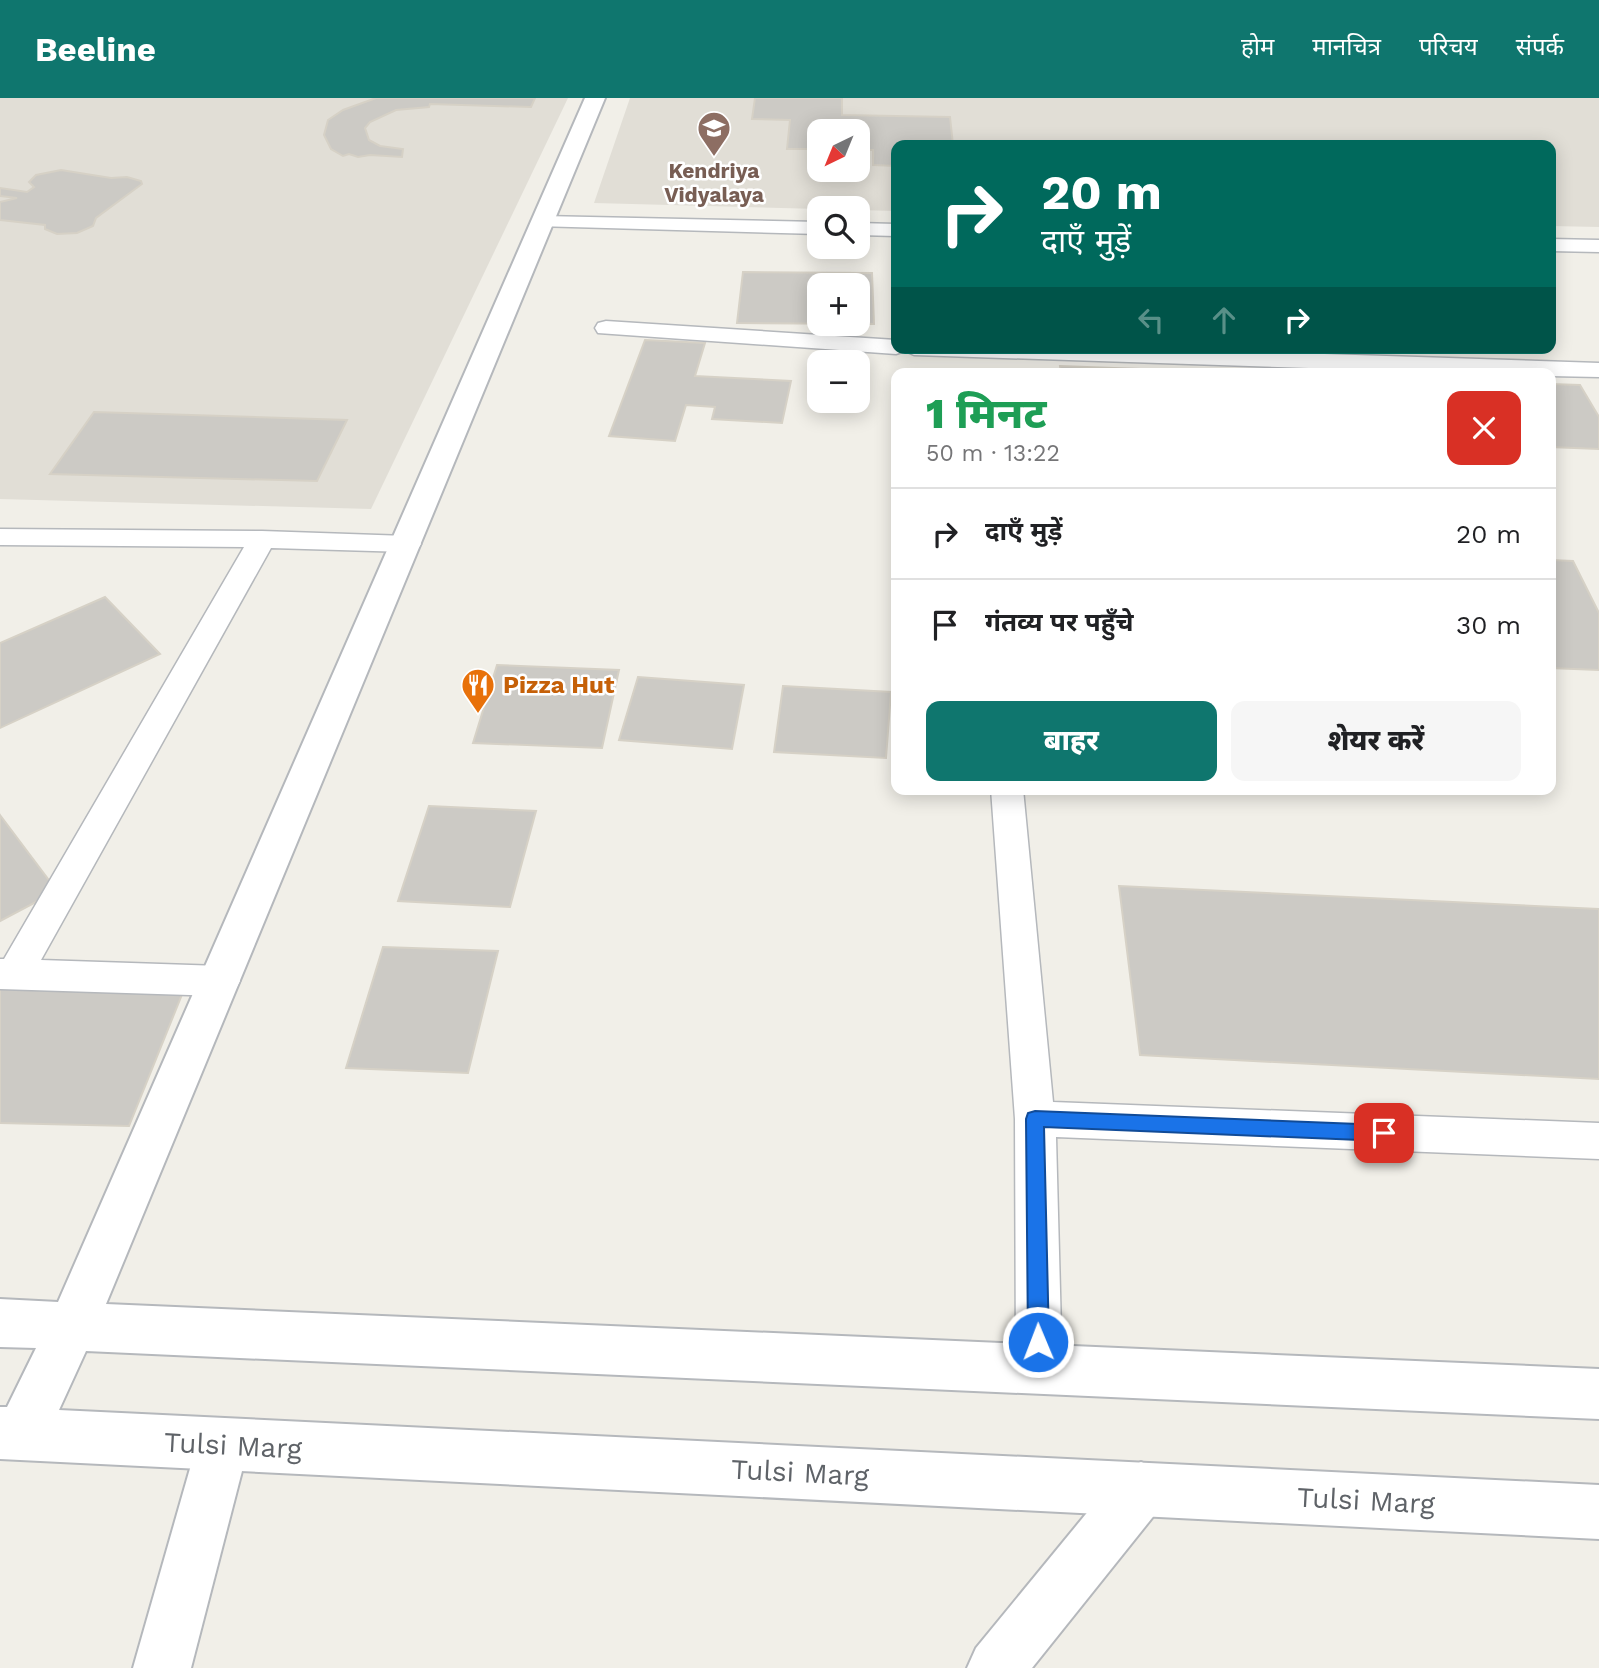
<!DOCTYPE html>
<html lang="hi">
<meta charset="utf-8">
<style>
body{margin:0;font-family:"Work Sans","Noto Sans Devanagari",sans-serif;background:#f6f6f6;color:#202124;height:100vh;display:flex;flex-direction:column;font-size:26px;white-space:nowrap}
*{box-sizing:border-box;margin:0}
p{font-size:23px;color:#757577}
.icon{flex:none;width:38px;height:38px;fill:none;stroke:currentColor;stroke-width:2;stroke-linecap:round;stroke-linejoin:round}
.map{position:relative;flex:1;overflow:hidden}
.side{position:absolute;left:891px;top:270px;width:665px;height:427px;display:flex;flex-direction:column;background:#fff;border-radius:14px;box-shadow:0 4px 18px #0003}
.side>*{flex:none}
.guide{position:absolute;left:891px;top:42px;width:665px;height:214px;border-radius:14px;box-shadow:0 4px 18px #0003;background:#00695c;color:#fff;overflow:hidden}
.needle{width:46px;rotate:223deg}
.tools{position:absolute;left:807px;top:21px;display:grid;gap:14px}
.tools a{display:grid;place-items:center;width:63px;height:63px;border-radius:14px;background:#fff;box-shadow:0 4px 18px #0003;font-size:35px}
.pin{position:absolute;display:grid;place-items:center;width:60px;height:60px;color:#fff;margin:-30px;border-radius:14px;box-shadow:0 4px 10px #0006}
.me{position:absolute;width:77px;margin:-38px;rotate:359deg;stroke-linejoin:round;filter:drop-shadow(0 0 5px #0008)}
.turn{display:flex;align-items:center;gap:24px;height:147px;padding:0 35px;font-size:32px}
.turn .icon{width:91px;height:91px;stroke-width:2.5}
.turn b{display:block;font-size:49px;line-height:60px}
.lanes{display:flex;align-items:center;height:66px;padding:0 35px;background:#0003;justify-content:center;gap:35px;direction:ltr}
.lanes .off{opacity:.35}
.round{display:grid;place-items:center;flex:none;width:74px;height:74px;border-radius:14px;background:#f6f6f6}
.summary{display:flex;align-items:center;justify-content:space-between;height:119px;padding:0 35px}
h1{font-size:42px;font-weight:800;line-height:52px;color:#1e9e55}
.action{display:flex;gap:14px;margin-top:auto;padding:14px 35px}
.action a{flex:1;height:80px;border-radius:14px;background:#0f766e;color:#fff;font-size:28px;font-weight:800;line-height:80px;text-align:center}
.action a+a{background:#f6f6f6;color:#202124}
ul{padding:0;list-style:none}
li{display:flex;align-items:center;gap:21px;height:91px;padding:0 35px;border-top:2px solid #e0e0e0}
li div{flex:1}
li b{display:block;font-size:26px}
li em{font-style:normal}
header{display:flex;align-items:center;gap:42px;box-sizing:border-box;height:98px;padding:0 35px;background:#0f766e;color:#fff}
header strong{font-size:33px}
nav{display:flex;gap:38px;margin-inline-start:auto;font-size:24px}
.map>svg:first-child{display:block}
.education{fill:#e1ded6;fill-rule:evenodd}
.building{fill:#cccac5;stroke:#d6d1c6;stroke-width:2;fill-rule:evenodd}
.lines{fill:none;stroke-linecap:round;stroke-linejoin:round}
.service-casing{stroke:#b5b8bc;stroke-width:3}
.minor-casing{stroke:#b5b8bc;stroke-width:4}
.tertiary-casing{stroke:#b5b8bc;stroke-width:4}
.service{fill:#fff;fill-rule:evenodd}
.minor{fill:#fff;fill-rule:evenodd}
.tertiary{fill:#fff;fill-rule:evenodd}
.route{fill:#1a73e8;stroke:#114b97;stroke-width:2}
.labels{text-anchor:middle;stroke-width:5;stroke-linejoin:round;paint-order:stroke}
.far-education-label{font-size:21px;font-weight:bold;fill:#785e54;stroke:#fff}
.food-label{font-size:24px;font-weight:bold;fill:#c56008;stroke:#fff;text-anchor:start}
.near-street-label{font-size:28px;fill:#5f6368;stroke:#fff}
</style>
<header>
<strong>Beeline</strong>
<nav><a>होम</a><a>मानचित्र</a><a>परिचय</a><a>संपर्क</a></nav>
</header>
<div class="map">
<svg width="1599" height="1570" viewBox="0 0 1599 1570">
<rect width="100%" height="100%" fill="#f1efe8"/>
<!-- education -->
<g class="education">
<polygon points="0,0 568,0 371,411 0,401"/>
<path d="M630 0H1599V129L1551 128 1550 47H896V113L594 105ZM819 33H858V72H819Z"/>
</g>
<!-- building -->
<g class="building">
<polygon points="376,0 535,0 531,9 430,6 429,9 396,12 370,24 365,30 369,42 380,48 403,51 402,59 370,57 358,59 349,56 343,58 331,51 324,37 328,22 343,12"/>
<polygon points="755,0 842,0 842,17 950,19 953,47 896,47 896,68 873,67 873,52 858,52 858,33 819,33 819,51 787,51 790,22 752,21"/>
<polygon points="61,72 111,80 127,79 141,83 142,86 96,120 93,128 77,135 57,136 45,131 45,127 0,122 0,104 17,100 0,98 0,90 27,94 34,89 29,84 36,77"/>
<path d="M743 174 872 175 874 226 737 225ZM819 187H858V226H819Z"/>
<polygon points="645,242 705,245 695,278 791,283 782,325 712,321 715,309 686,307 675,343 609,338"/>
<polygon points="1060,268 1249,275 1061,275"/>
<polygon points="1550,286 1580,287 1599,319 1599,351 1550,349"/>
<polygon points="94,314 347,322 317,383 50,376"/>
<polygon points="1550,462 1573,463 1599,515 1599,572 1550,570"/>
<polygon points="105,499 160,556 0,630 0,545"/>
<polygon points="497,567 619,572 602,650 473,645"/>
<polygon points="638,579 744,587 732,651 619,642"/>
<polygon points="783,588 891,594 886,660 774,654"/>
<polygon points="429,708 536,713 510,809 398,803"/>
<polygon points="0,717 57,793 0,823"/>
<polygon points="1119,788 1599,811 1599,981 1140,957"/>
<polygon points="383,849 498,853 468,975 346,970"/>
<polygon points="0,889 183,894 129,1028 0,1025"/>
</g>
<g class="lines">
<defs>
<g id="service">
<polygon points="543,118 819,124 819,136 536,128 533,124 536,120"/>
<polygon points="858,125 896,126 896,138 858,137"/>
<polygon points="1550,141 1599,142 1599,154 1550,153"/>
<polygon points="606,223 896,242 896,250 1140,250 1599,265 1599,279 1550,278 1550,275 1464,275 914,257 905,253 896,256 598,235 595,230 598,225"/>
<polygon points="0,431 262,433 407,438 417,440 421,446 417,452 407,454 271,450 41,862 221,868 234,872 240,883 234,894 221,898 0,891 0,861 4,861 244,449 0,447"/>
<polygon points="991,691 1023,691 1053,1004 1599,1025 1599,1061 1056,1039 1062,1270 1055,1286 1039,1292 1023,1286 1016,1270 1015,1021"/>
</g>
<g id="minor">
<polygon points="223,1320 241,1328 249,1346 191,1570 133,1570 197,1346 205,1328"/>
<polygon points="1141,1364 1160,1372 1168,1391 1160,1410 1032,1570 967,1570 976,1550 1122,1372"/>
</g>
<polygon id="tertiary" points="585,0 605,0 106,1206 1599,1271 1599,1321 86,1253 59,1312 1599,1387 1599,1441 0,1361 0,1309 7,1309 36,1250 0,1249 0,1201 58,1204"/>
</defs>
<!-- service casing -->
<use href="#service" class="service-casing"/>
<!-- minor casing -->
<use href="#minor" class="minor-casing"/>
<!-- tertiary casing -->
<use href="#tertiary" class="tertiary-casing"/>
<!-- service -->
<use href="#service" class="service"/>
<!-- minor -->
<use href="#minor" class="minor"/>
<!-- tertiary -->
<use href="#tertiary" class="tertiary"/>
</g>
<!-- route -->
<polygon class="route" points="1035,1013 1384,1027 1391,1029 1393,1035 1391,1040 1384,1043 1044,1029 1049,1244 1046,1251 1038,1254 1031,1251 1028,1244 1026,1021 1028,1015"/>
<!-- icons -->
<defs>
<symbol id="school-pin" viewBox="-11 -11 22 30"><path d="M0 17L-7.5 6A9.5 9.5 0 1 1 7.5 6Z" fill="#8d6e63" stroke="#fff"/><path d="M0-5L7-2L0 1L-7-2ZM-4 1L0 2.5L4 1V4Q0 6-4 4Z" fill="#fff"/></symbol>
<symbol id="restaurant-pin" viewBox="-11 -11 22 30"><path d="M0 17L-7.5 6A9.5 9.5 0 1 1 7.5 6Z" fill="#e8710a" stroke="#fff"/><path d="M-5-6h1v4h1v-4h1v4h1v-4h1v5L-1.5 .5V6h-2V.5L-5-1ZM5-6V6H3V1.5H1.5Q1.5-4 5-6Z" fill="#fff"/></symbol>
</defs>
<g fill-rule="evenodd">
<use href="#school-pin" x="695" y="11" width="38" height="52"/>
<use href="#restaurant-pin" x="459" y="568" width="38" height="52"/>
</g>
<g class="labels">
<!-- far-education labels -->
<g class="far-education-label">
<text x="714" y="80">Kendriya<tspan x="714" dy="24">Vidyalaya</tspan></text>
</g>
<!-- food labels -->
<g class="food-label">
<text x="503" y="595">Pizza Hut</text>
</g>
<!-- near-street labels -->
<g class="near-street-label">
<text transform="translate(233 1347) rotate(3)" y="10">Tulsi Marg</text>
<text transform="translate(800 1374) rotate(3)" y="10">Tulsi Marg</text>
<text transform="translate(1366 1402) rotate(3)" y="10">Tulsi Marg</text>
</g>
</g>
</svg>
<div class="tools">
<a><svg class="needle" viewBox="-14 -14 28 28"><path d="M0-13l5 13h-10z" fill="#e53935"/><path d="M0 13l5-13h-10z" fill="#757577"/></svg></a>
<a><svg class="icon" aria-label="search" viewBox="0 0 24 24"><circle cx="10" cy="10" r="6"/><path d="M15 15l6 6"/></svg></a>
<a>+</a>
<a>−</a>
</div>
<div class="pin" style="left:1384px;top:1035px;background:#d93025"><svg class="icon" aria-label="arrive" viewBox="0 0 24 24"><path d="M6 21V4h12l-3 4 3 4H6"/></svg></div>
<svg class="me" style="left:1038px;top:1244px" viewBox="-20 -20 40 40"><circle r="17" fill="#1a73e8" stroke="#fff" stroke-width="3"/><path d="M0-11L8 9 0 5-8 9z" fill="#fff"/></svg>
<div class="guide">
<div class="turn"><svg class="icon" aria-label="right" viewBox="0 0 24 24"><path d="M7 20v-9h11M14 6l5 5-5 5"/></svg><div><b>20 m</b>दाएँ मुड़ें</div></div>
<div class="lanes"><svg class="icon off" aria-label="left" viewBox="0 0 24 24"><path d="M17 20v-9H6M10 6l-5 5 5 5"/></svg><svg class="icon off" aria-label="ahead" viewBox="0 0 24 24"><path d="M12 20V5M6 11l6-6 6 6"/></svg><svg class="icon" aria-label="right" viewBox="0 0 24 24"><path d="M7 20v-9h11M14 6l5 5-5 5"/></svg></div>
</div>
<section class="side">
<div class="summary"><div><h1>1 मिनट</h1><p>50 m · 13:22</p></div><a class="round" style="background:#d93025;color:#fff"><svg class="icon" aria-label="close" viewBox="0 0 24 24"><path d="M6 6l12 12M18 6L6 18"/></svg></a></div>
<ul>
<li><svg class="icon" aria-label="right" viewBox="0 0 24 24"><path d="M7 20v-9h11M14 6l5 5-5 5"/></svg><div><b>दाएँ मुड़ें</b></div><em>20 m</em></li>
<li><svg class="icon" aria-label="arrive" viewBox="0 0 24 24"><path d="M6 21V4h12l-3 4 3 4H6"/></svg><div><b>गंतव्य पर पहुँचे</b></div><em>30 m</em></li>
</ul>
<div class="action"><a>बाहर</a><a>शेयर करें</a></div>
</section>
</div>
